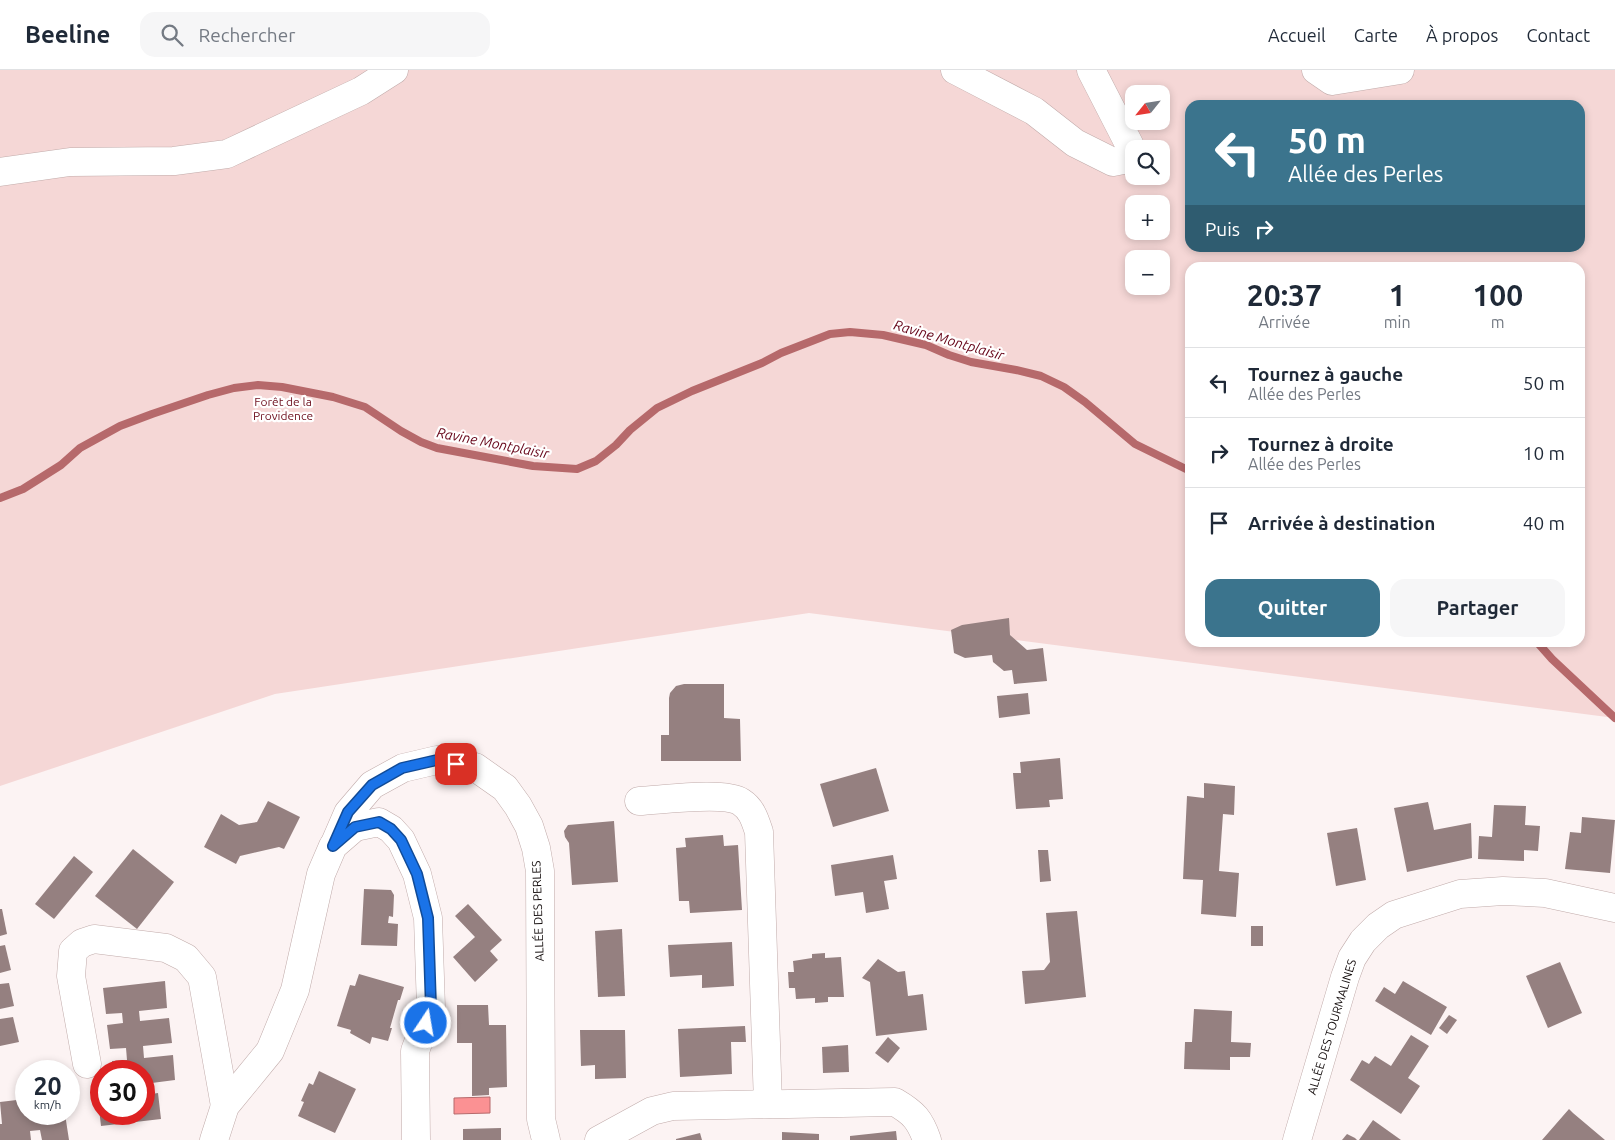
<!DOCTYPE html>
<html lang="fr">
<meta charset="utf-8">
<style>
body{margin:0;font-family:Ubuntu,sans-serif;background:#f6f6f7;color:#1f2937;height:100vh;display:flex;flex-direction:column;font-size:19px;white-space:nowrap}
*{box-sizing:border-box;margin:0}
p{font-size:16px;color:#747a83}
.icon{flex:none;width:28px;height:28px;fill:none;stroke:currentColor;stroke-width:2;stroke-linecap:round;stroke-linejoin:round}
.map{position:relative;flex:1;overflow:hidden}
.panel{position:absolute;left:1185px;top:192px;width:400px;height:385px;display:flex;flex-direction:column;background:#fff;border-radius:15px;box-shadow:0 2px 8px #0003}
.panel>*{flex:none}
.top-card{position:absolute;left:1185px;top:30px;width:400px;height:152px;border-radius:15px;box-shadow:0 2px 8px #0003;background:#3b748d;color:#fff;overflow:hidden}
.needle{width:32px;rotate:240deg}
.buttons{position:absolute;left:1125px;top:15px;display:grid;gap:10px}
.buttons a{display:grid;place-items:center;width:45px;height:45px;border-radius:10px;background:#fff;box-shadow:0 2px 8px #0003;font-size:25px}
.speed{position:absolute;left:15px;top:990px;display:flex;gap:10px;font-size:25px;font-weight:700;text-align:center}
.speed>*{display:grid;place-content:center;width:65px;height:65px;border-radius:50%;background:#fff;box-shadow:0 2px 8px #0003;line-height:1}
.speed small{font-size:12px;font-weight:400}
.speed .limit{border:8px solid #d22;background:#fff;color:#111}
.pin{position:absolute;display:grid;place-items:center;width:42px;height:42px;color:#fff;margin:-21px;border-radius:10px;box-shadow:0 2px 8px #0006}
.me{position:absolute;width:55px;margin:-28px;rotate:12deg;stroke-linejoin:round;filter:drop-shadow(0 0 4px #0008)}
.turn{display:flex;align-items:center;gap:18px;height:105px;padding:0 20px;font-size:22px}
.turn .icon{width:65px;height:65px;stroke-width:2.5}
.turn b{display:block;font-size:35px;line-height:42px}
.then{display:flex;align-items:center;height:48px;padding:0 20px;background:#0003;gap:10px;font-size:19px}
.eta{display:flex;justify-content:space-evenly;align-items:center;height:85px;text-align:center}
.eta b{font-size:30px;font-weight:700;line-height:35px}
.button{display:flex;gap:10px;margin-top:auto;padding:10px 20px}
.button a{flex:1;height:58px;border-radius:15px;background:#3b748d;color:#fff;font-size:20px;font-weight:700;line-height:58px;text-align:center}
.button a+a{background:#f6f6f7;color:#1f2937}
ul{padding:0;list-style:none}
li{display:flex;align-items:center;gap:15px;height:70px;padding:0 20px;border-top:1px solid #e0e1e3}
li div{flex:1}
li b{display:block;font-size:19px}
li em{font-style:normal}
header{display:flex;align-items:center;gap:30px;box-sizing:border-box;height:70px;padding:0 25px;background:#fff;border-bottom:1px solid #e0e1e3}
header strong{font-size:24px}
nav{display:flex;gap:28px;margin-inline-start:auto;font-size:18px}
.search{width:350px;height:45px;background:#f6f6f7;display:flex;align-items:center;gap:12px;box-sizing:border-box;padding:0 18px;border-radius:15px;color:#747a83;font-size:19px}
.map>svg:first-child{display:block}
.green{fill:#f5d7d6;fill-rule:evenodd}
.water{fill:#fb9193;stroke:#b6696b}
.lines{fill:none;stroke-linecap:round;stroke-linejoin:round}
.stream{stroke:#b6696b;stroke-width:8}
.building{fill:#958080}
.minor-casing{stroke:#c1abaa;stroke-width:29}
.minor{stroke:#fff;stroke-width:28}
.route-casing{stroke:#114b97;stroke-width:12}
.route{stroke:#1a73e8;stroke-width:9}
.labels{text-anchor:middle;stroke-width:4.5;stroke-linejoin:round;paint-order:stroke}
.park-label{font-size:12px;fill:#6d0f1e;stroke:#fff}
.street-label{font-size:12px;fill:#140d0d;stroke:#fff}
.water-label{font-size:14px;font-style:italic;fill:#650317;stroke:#fff}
</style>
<header>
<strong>Beeline</strong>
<div class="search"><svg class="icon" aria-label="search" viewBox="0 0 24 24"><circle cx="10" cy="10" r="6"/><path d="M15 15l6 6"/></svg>Rechercher</div>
<nav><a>Accueil</a><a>Carte</a><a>À propos</a><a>Contact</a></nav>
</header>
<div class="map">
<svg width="1615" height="1070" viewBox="0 0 1615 1070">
<rect width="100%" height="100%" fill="#fcf3f3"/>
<!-- green -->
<path class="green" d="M0 0H1615V648L809 543 275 624 0 716ZM1134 24H1161V51H1134ZM1190 35H1580V178H1190ZM1134 79H1161V106H1134ZM1134 134H1161V161H1134ZM1134 189H1161V216H1134ZM1190 198H1580V572H1190Z"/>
<!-- water -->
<polygon class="water" points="490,1027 490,1043 454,1044 454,1028"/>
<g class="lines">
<!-- stream -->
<g class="stream">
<polyline points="0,428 23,419 61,395 80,378 120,356 152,344 208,325 234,318 258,315 282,317 333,327 365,337 401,361 421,372 437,378 533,396 577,399 596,391 616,375 630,360 657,338 692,321 762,293 781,283 830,264 850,262 883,265 926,275 949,285 971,292 1016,300 1041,306 1064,317 1085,332 1135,374 1190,401"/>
<polyline points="1537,572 1552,589 1615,648"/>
</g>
</g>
<!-- building -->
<g class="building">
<polygon points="1009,548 1010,565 1027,580 1043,578 1047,611 1014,614 1012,600 1004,601 993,592 992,585 965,588 954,583 951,560 962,555"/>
<polygon points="684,614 724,614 724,648 740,649 741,691 661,691 661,665 669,665 669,628 670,623 676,616"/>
<polygon points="1028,623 1030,644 999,648 997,626"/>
<polygon points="1060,688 1063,729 1049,730 1050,737 1016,739 1013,703 1021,703 1020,692"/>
<polygon points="876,698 889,741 833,757 820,714"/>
<polygon points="1204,713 1235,716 1234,745 1223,744 1219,801 1239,803 1236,847 1201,844 1203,810 1183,809 1187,726 1204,728"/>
<polygon points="268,731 300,747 284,779 279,777 240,786 236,794 204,777 221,744 239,755 257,752"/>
<polygon points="1428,732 1434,760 1471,753 1472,788 1407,802 1394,738"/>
<polygon points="1494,735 1526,736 1525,755 1540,756 1538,781 1524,780 1524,791 1478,789 1479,766 1492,767"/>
<polygon points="1582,747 1615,750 1610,803 1565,799 1570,762 1581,763"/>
<polygon points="614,751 618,812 572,815 569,773 565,767 564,761 568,755"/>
<polygon points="1357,758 1366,810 1336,816 1327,763"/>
<polygon points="723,765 724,776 738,775 742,840 690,843 689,831 679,831 676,778 686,777 685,768"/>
<polygon points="133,779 174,812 137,859 95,826"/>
<polygon points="1038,780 1048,780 1051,811 1040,812"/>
<polygon points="893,785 897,809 884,811 889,839 866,843 863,822 835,826 831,795"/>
<polygon points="74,786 93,802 54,849 35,834"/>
<polygon points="364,819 391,820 394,825 393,847 389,846 388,853 398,854 397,876 361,875"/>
<polygon points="468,834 502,870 490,881 498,890 475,912 453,887 475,867 455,846"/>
<polygon points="0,839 2,839 7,864 0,866"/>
<polygon points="1077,841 1086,927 1025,934 1022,901 1044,900 1050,892 1046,843"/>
<rect x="1251" y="856" width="12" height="20"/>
<polygon points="622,859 625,926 598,927 595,861"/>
<polygon points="732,872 734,916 702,918 702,905 670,907 668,875"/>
<polygon points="5,875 11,900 0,903 0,876"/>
<polygon points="825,883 825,888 841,887 844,927 828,927 828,932 815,933 815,928 796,929 795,918 789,918 788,902 794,902 793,891 812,888 812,884"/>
<polygon points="878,889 898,902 905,901 908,926 923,924 927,960 876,966 870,912 862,908"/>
<polygon points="1560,892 1582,943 1548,958 1526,906"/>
<polygon points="359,904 404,917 400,930 398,930 390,958 392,958 388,971 372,967 370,974 350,963 351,960 337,956 350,915 355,916"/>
<polygon points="165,911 167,938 139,941 140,951 169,948 172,973 143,976 144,988 173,985 175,1010 144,1014 144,1001 112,1001 112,991 127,990 126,978 110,979 107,955 123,953 122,943 106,944 103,918"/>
<polygon points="1403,911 1447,937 1431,965 1375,931 1384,917 1395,924"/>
<polygon points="9,913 14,936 0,939 0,914"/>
<polygon points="457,935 488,935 489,955 506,955 507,1017 489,1018 489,1025 472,1026 472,973 457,973"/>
<polygon points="1194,939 1232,941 1231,972 1251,973 1250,987 1230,987 1230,1000 1184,999 1185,972 1192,972"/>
<polygon points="1449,945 1457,950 1447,964 1439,958"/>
<polygon points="13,947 19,972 0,976 0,949"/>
<polygon points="745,956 746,972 731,972 732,1004 680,1007 678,959"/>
<polygon points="580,960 625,960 626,1008 595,1009 595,995 581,996"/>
<polygon points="1411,965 1429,976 1408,1008 1420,1016 1401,1044 1350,1010 1362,990 1369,994 1375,986 1391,996"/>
<polygon points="888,967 900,978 888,993 875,983"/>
<polygon points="848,975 849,1002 823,1003 822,977"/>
<polygon points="319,1001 356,1019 335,1063 298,1046 304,1032 301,1031 309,1013 313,1015"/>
<polygon points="158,1023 161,1049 101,1056 98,1030 101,1030 101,1044 144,1044 144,1025"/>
<polygon points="25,1029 26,1044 65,1044 69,1070 42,1070 40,1060 30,1061 31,1070 0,1070 0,1054 2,1054 0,1032"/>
<polygon points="1569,1039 1573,1043 1605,1070 1542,1070"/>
<polygon points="1373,1050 1401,1070 1359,1070"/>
<polygon points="501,1058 501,1070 463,1070 463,1059"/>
<polygon points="896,1061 897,1070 850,1070 850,1066"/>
<polygon points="782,1062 819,1064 819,1070 782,1070"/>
<polygon points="700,1063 702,1070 676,1070 676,1069"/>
<polygon points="1347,1064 1355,1068 1357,1070 1342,1070"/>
</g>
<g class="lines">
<defs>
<g id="minor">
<polyline points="955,0 1034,41 1075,73 1113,92 1128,89 1130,76 1091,0"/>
<polyline points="1316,0 1332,11 1400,0"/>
<polyline points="0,102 70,92 174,91 227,84 361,21 394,0"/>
<path d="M639 731C662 730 724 721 741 732 752 739 755 750 759 762L768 1034"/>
<polyline points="335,773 348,743 372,715 403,698 437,690 475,697 505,718 518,736 529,756 536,778 540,801 541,1049 546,1070"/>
<polyline points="87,994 71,906 73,881 82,873 94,869 166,878 186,888 202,907 225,1036"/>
<polyline points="214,1070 225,1036 270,981 295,920 321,804 333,776 355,757 379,752 391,759 401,770 417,804 428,848 431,938 415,981 416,1070"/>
<path d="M599 1070 652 1041 673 1036 895 1032C914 1043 920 1050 927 1070"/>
<polyline points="1297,1070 1345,907 1352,888 1363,871 1378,856 1394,845 1460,824 1503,821 1545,823 1615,838"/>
</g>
</defs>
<!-- minor casing -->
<use href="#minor" class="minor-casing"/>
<!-- minor -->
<use href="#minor" class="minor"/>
</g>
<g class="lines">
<defs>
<polyline id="route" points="426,953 431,938 428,848 417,804 401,770 391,759 379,752 355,757 333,776 348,742 372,715 402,698 437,690 456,694"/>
</defs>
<!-- route casing -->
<use href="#route" class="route-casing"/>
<!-- route -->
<use href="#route" class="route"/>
</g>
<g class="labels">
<!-- park labels -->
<g class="park-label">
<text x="283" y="336">Forêt de la<tspan x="283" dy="14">Providence</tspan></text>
</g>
<!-- street labels -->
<g class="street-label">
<text transform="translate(538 841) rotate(-92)" y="4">ALLÉE DES PERLES</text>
<text transform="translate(1332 957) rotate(-73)" y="4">ALLÉE DES TOURMALINES</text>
</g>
<!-- water labels -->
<g class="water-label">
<text transform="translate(949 270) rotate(16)" y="5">Ravine Montplaisir</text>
<text transform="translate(493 373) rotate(11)" y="5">Ravine Montplaisir</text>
</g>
</g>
</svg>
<div class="buttons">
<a><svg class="needle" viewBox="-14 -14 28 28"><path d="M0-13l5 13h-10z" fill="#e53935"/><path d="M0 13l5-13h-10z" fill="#747a83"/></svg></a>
<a><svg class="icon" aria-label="search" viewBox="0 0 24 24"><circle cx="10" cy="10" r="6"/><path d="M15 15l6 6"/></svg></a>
<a>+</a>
<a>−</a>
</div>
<div class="speed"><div>20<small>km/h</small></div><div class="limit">30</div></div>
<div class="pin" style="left:456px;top:694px;background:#d93025"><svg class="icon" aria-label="arrive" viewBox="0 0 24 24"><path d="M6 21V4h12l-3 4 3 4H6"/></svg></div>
<svg class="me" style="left:426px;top:953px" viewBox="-20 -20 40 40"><circle r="17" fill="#1a73e8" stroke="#fff" stroke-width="3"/><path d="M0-11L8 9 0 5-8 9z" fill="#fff"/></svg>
<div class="top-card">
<div class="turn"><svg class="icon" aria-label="left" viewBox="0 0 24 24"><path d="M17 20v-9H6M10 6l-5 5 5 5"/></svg><div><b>50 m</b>Allée des Perles</div></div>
<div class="then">Puis<svg class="icon" aria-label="right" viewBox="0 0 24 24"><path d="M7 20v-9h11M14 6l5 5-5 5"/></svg></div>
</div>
<section class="panel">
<div class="eta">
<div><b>20:37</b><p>Arrivée</p></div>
<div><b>1</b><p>min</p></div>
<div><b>100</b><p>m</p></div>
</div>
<ul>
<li><svg class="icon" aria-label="left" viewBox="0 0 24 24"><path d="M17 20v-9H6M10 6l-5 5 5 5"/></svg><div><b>Tournez à gauche</b><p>Allée des Perles</p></div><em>50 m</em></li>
<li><svg class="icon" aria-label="right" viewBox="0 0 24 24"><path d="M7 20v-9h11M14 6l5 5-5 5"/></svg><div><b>Tournez à droite</b><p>Allée des Perles</p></div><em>10 m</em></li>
<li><svg class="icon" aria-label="arrive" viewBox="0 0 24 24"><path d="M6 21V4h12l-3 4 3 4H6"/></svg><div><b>Arrivée à destination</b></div><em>40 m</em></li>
</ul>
<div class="button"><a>Quitter</a><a>Partager</a></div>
</section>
</div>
